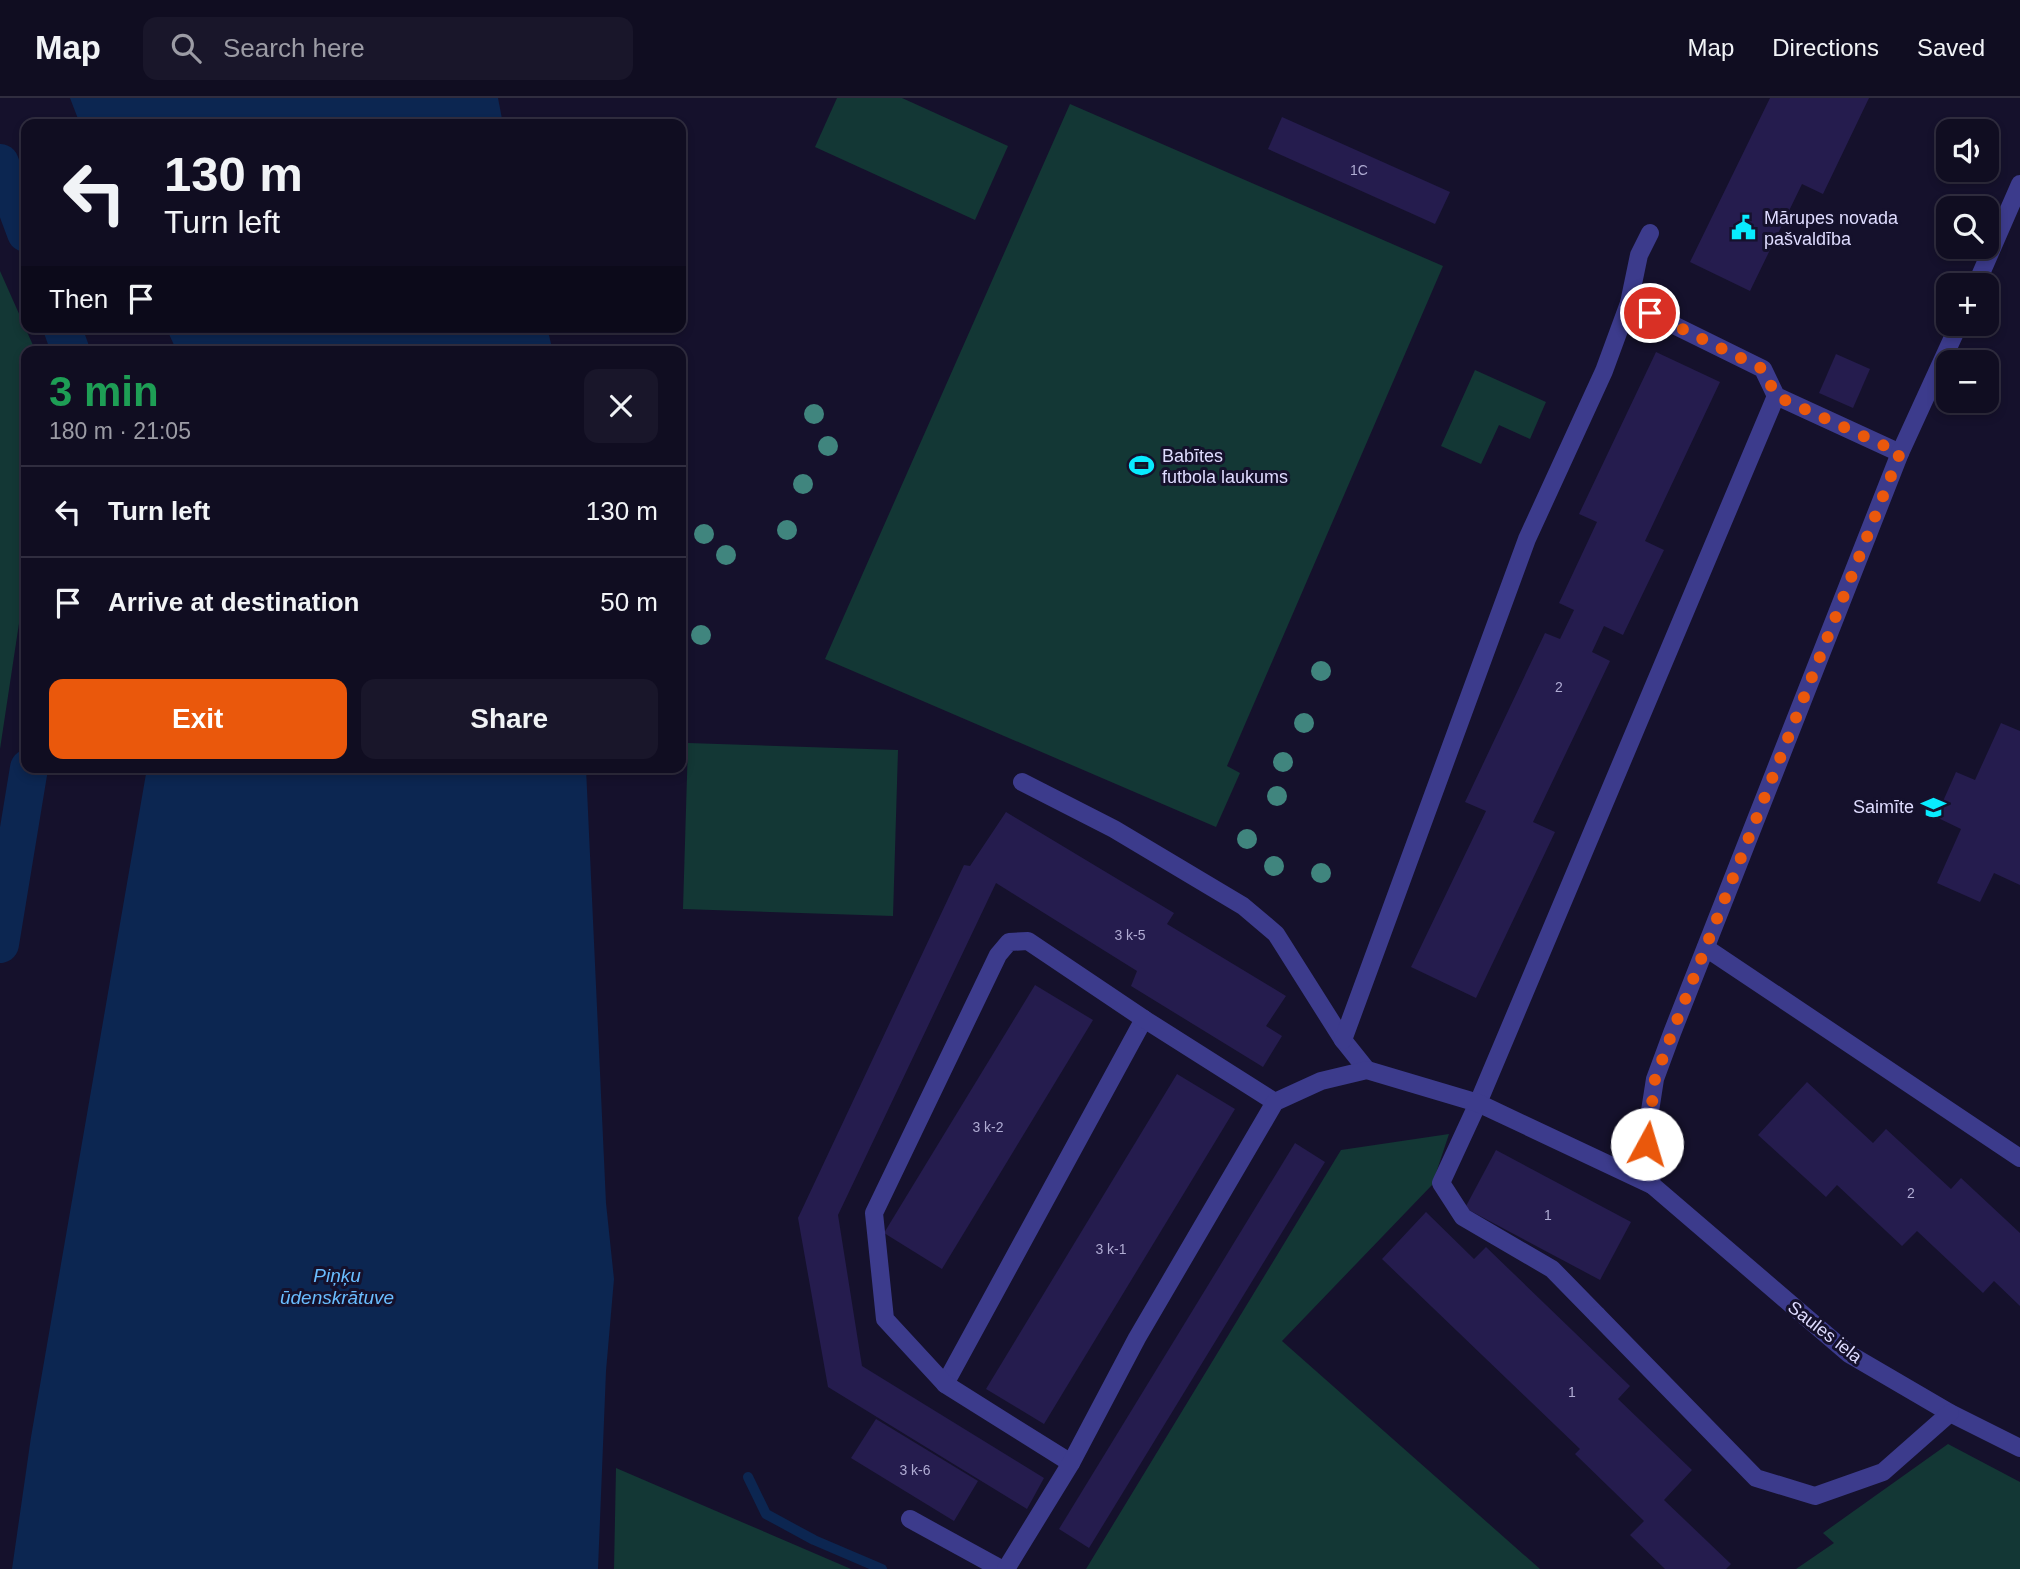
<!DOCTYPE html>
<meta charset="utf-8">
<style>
body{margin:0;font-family:Arial,sans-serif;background:#19162a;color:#f1f3f6;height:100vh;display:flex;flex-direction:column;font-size:26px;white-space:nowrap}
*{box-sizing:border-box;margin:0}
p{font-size:23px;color:#9c9ca5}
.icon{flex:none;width:38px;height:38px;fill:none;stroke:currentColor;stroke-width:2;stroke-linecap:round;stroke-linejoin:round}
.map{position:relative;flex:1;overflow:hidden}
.sheet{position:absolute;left:21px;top:248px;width:665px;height:427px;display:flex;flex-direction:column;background:#100d21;border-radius:14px;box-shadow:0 4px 10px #0003,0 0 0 2px #302d3f}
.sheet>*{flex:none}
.guide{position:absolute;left:21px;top:21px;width:665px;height:214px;border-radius:14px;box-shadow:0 4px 10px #0003,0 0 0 2px #302d3f;background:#100d21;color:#f1f3f6;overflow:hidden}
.fabs{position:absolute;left:1936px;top:21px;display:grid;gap:14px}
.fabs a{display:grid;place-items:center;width:63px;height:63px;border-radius:14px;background:#100d21;box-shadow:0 4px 10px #0003,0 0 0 2px #302d3f;font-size:35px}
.pin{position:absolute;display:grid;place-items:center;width:60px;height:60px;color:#fff;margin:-30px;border:4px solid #fff;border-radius:50%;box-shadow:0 2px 7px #0007}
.me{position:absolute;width:77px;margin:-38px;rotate:6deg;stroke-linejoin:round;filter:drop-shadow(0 0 5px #0008)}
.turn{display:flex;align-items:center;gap:24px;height:147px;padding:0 28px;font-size:32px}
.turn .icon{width:91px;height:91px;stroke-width:2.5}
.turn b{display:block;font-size:49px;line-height:60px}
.then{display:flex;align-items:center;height:66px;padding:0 28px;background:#0003;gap:14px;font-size:26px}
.round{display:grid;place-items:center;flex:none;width:74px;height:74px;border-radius:14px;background:#19162a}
.headline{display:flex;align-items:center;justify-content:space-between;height:119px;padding:0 28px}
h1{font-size:42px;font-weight:600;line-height:52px;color:#1e9e55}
.primary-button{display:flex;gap:14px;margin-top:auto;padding:14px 28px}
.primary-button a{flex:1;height:80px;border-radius:14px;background:#ea580c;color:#fff;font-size:28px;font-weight:600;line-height:80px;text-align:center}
.primary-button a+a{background:#19162a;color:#f1f3f6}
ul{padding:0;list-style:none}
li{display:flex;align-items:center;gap:21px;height:91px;padding:0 28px;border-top:2px solid #302d3f}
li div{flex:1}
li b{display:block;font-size:26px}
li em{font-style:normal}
header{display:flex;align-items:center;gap:42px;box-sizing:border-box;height:98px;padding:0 35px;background:#100d21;border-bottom:2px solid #302d3f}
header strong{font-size:33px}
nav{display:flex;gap:38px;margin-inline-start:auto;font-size:24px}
.search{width:490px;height:63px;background:#19162a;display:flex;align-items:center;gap:18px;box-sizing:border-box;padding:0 24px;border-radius:14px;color:#9c9ca5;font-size:26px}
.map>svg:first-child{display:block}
.green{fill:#133735}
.water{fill:#0c2651}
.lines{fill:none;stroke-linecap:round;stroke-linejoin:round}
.stream{stroke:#0c2651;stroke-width:10}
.canal{stroke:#0c2651;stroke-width:38}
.building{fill:#251c4e}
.service{stroke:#3c3b8c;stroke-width:18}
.minor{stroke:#3c3b8c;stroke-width:18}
.tree{fill:#40857e}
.route{stroke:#ea580c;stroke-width:12;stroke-dasharray:0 21.6}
.labels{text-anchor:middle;stroke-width:6;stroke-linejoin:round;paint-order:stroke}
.number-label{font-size:14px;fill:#b0acd3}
.poi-label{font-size:18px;fill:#dfdcff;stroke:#15112c;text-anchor:start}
.street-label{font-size:18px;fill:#dfdcff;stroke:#15112c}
.water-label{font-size:19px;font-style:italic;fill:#6abdff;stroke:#15112c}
</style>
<header>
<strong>Map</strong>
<div class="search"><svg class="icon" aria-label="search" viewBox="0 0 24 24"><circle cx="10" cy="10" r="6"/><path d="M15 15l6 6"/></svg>Search here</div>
<nav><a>Map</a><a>Directions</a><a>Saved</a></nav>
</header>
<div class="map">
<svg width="2020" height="1471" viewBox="0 0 2020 1471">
<rect width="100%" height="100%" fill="#15112c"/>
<!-- green -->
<g class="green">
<polygon points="837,0 902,0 1008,48 975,122 815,49"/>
<polygon points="1070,6 1443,168 1227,668 1240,675 1216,729 825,561"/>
<polygon points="0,173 36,254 26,254 26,479 0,651"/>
<polygon points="1475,272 1546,304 1530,341 1499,327 1481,366 1441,348"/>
<polygon points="688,645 898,652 893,818 683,811"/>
<polygon points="1449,1036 1432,1087 1282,1243 1540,1471 1086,1471 1341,1052"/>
<polygon points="1948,1346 2020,1384 2020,1471 1796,1471 1834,1445 1823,1435"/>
<polygon points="616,1370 851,1471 614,1471"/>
</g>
<!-- water -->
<g class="water">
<polygon points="70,0 498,0 503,26 80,26"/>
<polygon points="166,229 547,229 553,254 177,254"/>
<polygon points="147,670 586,670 606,1105 614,1181 606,1273 598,1471 12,1471 31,1339"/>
</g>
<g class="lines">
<!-- stream -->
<polyline class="stream" points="748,1379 766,1416 814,1442 882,1471"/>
<!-- canal -->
<g class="canal">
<polyline points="0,65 26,135"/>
<polyline points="62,229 71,254"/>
<polyline points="0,846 29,670"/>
</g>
</g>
<!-- building -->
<g class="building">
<polygon points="1770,0 1869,0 1823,96 1802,86 1750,193 1690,164"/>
<polygon points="1282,19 1450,94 1435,126 1268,51"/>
<polygon points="1656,254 1720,284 1645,443 1664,452 1645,491 1623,537 1604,528 1592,554 1610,563 1533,724 1555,734 1476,900 1411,869 1486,713 1465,704 1545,535 1560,541 1574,512 1559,505 1597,424 1579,416"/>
<polygon points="1836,256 1870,271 1853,310 1819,295"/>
<polygon points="2001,625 2020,633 2020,787 1994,775 1980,804 1937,785 1961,731 1936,719 1956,674 1975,682"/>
<polygon points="1006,714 1174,815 1167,826 1286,898 1266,928 1282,938 1263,969 1131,888 1137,873 996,785 838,1117 862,1268 1044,1380 1027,1411 828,1289 798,1120 964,767 970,768"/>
<polygon points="1035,887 1093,922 942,1171 884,1135"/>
<polygon points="1177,976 1235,1011 1044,1326 986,1291"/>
<polygon points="1807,984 1873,1045 1886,1031 1951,1091 1961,1080 2020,1135 2020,1208 1994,1183 1983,1195 1917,1133 1902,1148 1837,1087 1826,1099 1758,1037"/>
<polygon points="1295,1045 1325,1064 1089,1450 1059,1431"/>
<polygon points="1496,1052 1631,1124 1600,1182 1465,1110"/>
<polygon points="1426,1114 1474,1161 1486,1149 1630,1288 1618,1301 1692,1372 1664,1402 1731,1466 1726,1471 1665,1471 1630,1437 1644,1423 1575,1356 1580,1351 1382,1161"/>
<polygon points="876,1321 978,1383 954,1423 851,1360"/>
</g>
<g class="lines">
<!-- service -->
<g class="service">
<polyline points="1650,135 1639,157 1629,205 1763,271 1776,298 1900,355"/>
<polyline points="1022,684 1114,731 1243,808 1276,836 1343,942 1367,972"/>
<polyline points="1343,942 1527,441 1604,273 1629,205"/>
<polyline points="1597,1217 1552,1171 1463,1119 1441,1085 1478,1005 1776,298"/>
<polyline points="945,1286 1144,921"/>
<polyline points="1071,1365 945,1286 885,1221 874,1115 998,857 1009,844 1028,843 1144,921 1275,1004"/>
<polyline points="910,1421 1001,1471"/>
<polyline points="1006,1471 1071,1365 1137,1240 1275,1004 1321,983 1367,972 1478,1005 1652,1087"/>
</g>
<!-- minor -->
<g class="minor">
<polyline points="1976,187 2020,86"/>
<polyline points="1959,226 1900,355 1672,935 1655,981 1650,1013 1647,1046 1652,1087 1849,1256 1950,1315 2020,1350"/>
<polyline points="1706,850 2020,1060"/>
<polyline points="1597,1217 1756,1380 1815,1398 1883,1374 1950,1315"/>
</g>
</g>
<!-- trees -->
<g class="tree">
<circle cx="814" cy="316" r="10"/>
<circle cx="828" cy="348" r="10"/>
<circle cx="803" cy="386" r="10"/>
<circle cx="787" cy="432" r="10"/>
<circle cx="704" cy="436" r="10"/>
<circle cx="726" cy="457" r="10"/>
<circle cx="701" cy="537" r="10"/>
<circle cx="1321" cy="573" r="10"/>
<circle cx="1304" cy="625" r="10"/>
<circle cx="1283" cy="664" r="10"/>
<circle cx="1277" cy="698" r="10"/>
<circle cx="1247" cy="741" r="10"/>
<circle cx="1274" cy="768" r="10"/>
<circle cx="1321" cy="775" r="10"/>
</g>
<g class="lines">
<!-- route -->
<polyline class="route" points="1647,1046 1655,981 1672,935 1900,355 1776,298 1763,271 1650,215"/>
</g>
<!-- icons -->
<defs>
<symbol id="civic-bare" viewBox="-9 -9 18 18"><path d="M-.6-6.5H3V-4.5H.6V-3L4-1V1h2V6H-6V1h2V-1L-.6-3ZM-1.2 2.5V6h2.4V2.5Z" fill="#08ebff" stroke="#15112c" stroke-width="2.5" paint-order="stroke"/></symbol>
<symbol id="stadium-bare" viewBox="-9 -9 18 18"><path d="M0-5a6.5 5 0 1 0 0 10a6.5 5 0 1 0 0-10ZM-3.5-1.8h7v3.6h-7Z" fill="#08ebff" stroke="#15112c" stroke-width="2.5" paint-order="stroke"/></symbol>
<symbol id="school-bare" viewBox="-9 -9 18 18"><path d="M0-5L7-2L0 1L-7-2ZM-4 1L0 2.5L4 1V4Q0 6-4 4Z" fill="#08ebff" stroke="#15112c" stroke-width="2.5" paint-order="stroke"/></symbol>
</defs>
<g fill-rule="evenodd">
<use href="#civic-bare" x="1726" y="112" width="35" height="35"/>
<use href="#stadium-bare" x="1124" y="350" width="35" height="35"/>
<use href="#school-bare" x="1916" y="692" width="35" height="35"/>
</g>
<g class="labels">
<!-- number labels -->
<g class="number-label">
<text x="1359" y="77">1C</text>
<text x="1559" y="594">2</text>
<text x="1130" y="842">3 k-5</text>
<text x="988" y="1034">3 k-2</text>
<text x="1911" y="1100">2</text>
<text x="1548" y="1122">1</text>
<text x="1111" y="1156">3 k-1</text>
<text x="1572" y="1299">1</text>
<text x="915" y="1377">3 k-6</text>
</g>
<!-- poi labels -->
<g class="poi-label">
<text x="1764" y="126">Mārupes novada<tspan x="1764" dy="21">pašvaldība</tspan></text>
<text x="1162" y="364">Babītes<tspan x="1162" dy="21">futbola laukums</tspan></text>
<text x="1914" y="715" text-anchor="end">Saimīte</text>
</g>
<!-- street labels -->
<g class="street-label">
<text transform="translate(1825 1234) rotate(38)" y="6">Saules iela</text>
</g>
<!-- water labels -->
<g class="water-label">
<text x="337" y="1184">Piņķu<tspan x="337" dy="22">ūdenskrātuve</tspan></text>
</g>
</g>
</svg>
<div class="fabs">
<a><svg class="icon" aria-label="sound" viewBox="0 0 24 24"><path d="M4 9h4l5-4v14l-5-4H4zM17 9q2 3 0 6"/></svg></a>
<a><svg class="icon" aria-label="search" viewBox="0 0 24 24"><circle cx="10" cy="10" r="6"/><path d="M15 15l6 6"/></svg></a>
<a>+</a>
<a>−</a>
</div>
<div class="pin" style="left:1650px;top:215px;background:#d93025"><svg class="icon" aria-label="arrive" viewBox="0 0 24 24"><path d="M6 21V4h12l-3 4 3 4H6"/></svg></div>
<svg class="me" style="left:1647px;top:1046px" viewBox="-20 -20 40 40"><circle r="19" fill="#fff"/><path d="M0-13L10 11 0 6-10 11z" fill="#ea580c"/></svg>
<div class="guide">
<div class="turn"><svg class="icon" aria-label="left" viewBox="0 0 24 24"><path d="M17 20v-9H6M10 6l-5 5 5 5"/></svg><div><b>130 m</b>Turn left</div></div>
<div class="then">Then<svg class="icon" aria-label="arrive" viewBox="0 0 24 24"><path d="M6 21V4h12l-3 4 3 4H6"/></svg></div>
</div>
<section class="sheet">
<div class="headline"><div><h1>3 min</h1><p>180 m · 21:05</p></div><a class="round"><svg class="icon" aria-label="close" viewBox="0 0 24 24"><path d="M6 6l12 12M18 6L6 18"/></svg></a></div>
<ul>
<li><svg class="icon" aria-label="left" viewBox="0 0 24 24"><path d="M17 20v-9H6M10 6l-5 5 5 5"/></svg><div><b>Turn left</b></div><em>130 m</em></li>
<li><svg class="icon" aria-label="arrive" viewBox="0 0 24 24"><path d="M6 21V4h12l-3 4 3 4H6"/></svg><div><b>Arrive at destination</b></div><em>50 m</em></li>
</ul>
<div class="primary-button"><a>Exit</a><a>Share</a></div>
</section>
</div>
